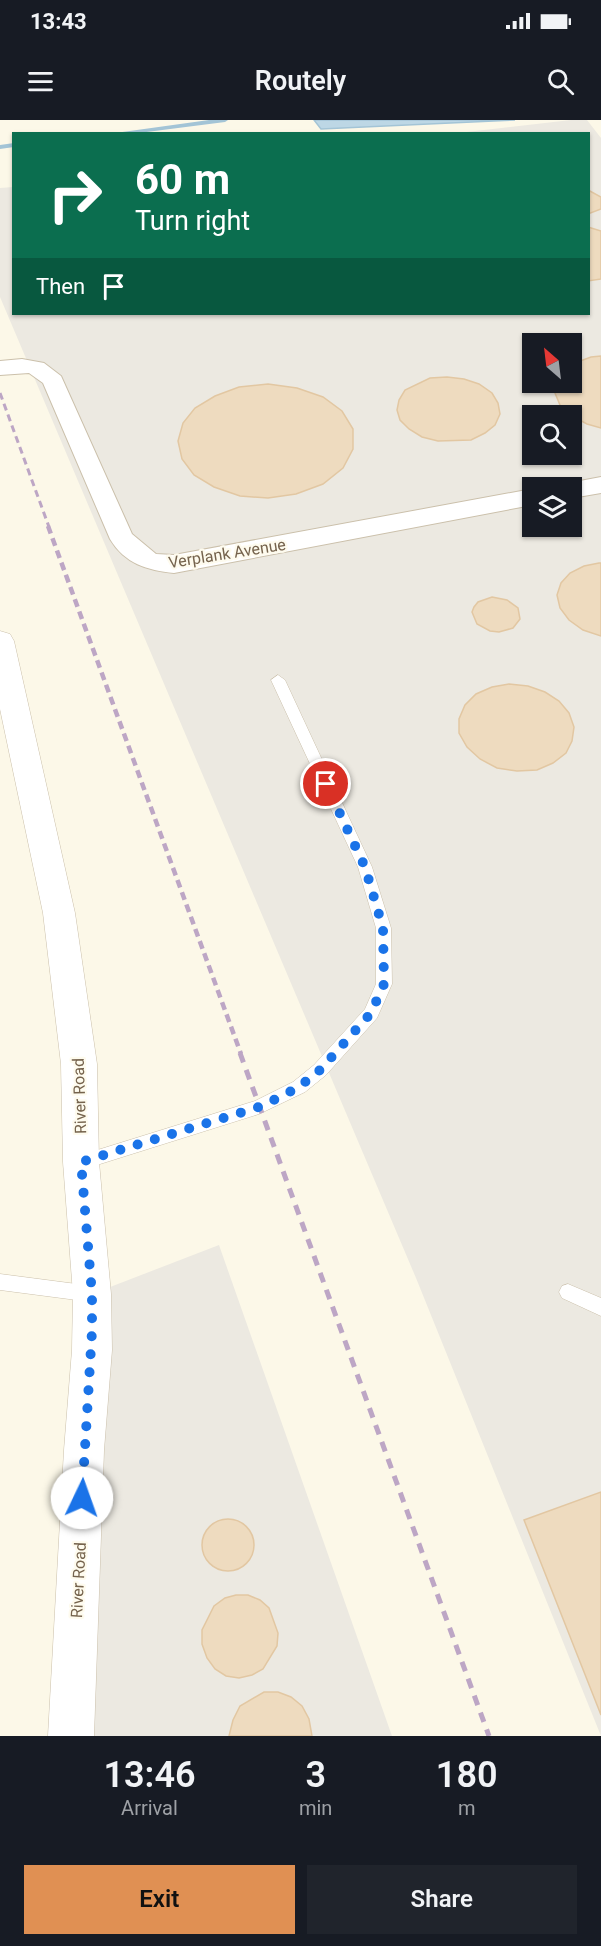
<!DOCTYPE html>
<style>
body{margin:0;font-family:Roboto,sans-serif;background:#20242c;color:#f1f3f6;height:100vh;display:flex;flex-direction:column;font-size:22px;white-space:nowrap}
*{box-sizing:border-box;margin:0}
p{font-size:20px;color:#9ea1a6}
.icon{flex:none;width:33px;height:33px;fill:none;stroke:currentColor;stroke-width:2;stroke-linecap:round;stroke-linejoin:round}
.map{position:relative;height:1616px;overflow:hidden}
.side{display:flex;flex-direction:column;background:#171b24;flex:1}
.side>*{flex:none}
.hud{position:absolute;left:12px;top:12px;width:578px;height:183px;border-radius:0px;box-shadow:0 2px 4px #0004;background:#0b6e4f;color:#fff;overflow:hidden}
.needle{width:39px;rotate:332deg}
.fabs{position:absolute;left:522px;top:213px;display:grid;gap:12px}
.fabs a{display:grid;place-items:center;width:60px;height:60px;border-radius:0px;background:#171b24;box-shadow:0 2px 4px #0004;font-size:30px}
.pin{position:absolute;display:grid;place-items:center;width:51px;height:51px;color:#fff;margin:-26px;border:3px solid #fff;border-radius:50%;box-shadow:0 2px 6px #0007}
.me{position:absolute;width:66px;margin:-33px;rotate:3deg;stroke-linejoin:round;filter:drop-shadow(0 0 4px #0008)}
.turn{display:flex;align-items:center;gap:21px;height:126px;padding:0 24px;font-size:27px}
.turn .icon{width:78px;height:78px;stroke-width:2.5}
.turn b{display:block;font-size:42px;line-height:51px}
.then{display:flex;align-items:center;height:57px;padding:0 24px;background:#0003;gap:12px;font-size:22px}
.eta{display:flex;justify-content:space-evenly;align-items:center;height:102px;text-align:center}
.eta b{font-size:36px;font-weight:600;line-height:42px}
.action{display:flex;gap:12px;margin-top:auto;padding:12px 24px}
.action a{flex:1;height:69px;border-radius:0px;background:#e09053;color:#111;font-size:24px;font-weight:600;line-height:69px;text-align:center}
.action a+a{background:#20242c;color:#f1f3f6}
.status{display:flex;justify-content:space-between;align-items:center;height:42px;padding:0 30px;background:#171b24;direction:ltr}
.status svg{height:16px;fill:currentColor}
header{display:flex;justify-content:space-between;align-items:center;height:78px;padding:0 24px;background:#171b24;font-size:27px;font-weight:600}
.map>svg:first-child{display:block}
.industrial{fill:#ece9e1;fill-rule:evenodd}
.water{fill:#bdd7e5;stroke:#a3c4d6;stroke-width:1.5}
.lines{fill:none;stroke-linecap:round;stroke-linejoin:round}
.stream{fill:#a3c4d6;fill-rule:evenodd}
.building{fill:#eedbbf;stroke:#e2c7a2;stroke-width:1.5}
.service-casing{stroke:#cbc0ab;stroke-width:1}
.minor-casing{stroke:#cbc0ab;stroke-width:2}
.tertiary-casing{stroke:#cbc0ab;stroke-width:1}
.service{fill:#fff;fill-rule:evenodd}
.minor{fill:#fff;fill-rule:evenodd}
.tertiary{fill:#fff;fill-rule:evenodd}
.rail-far2{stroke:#bda6c5;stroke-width:3;stroke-dasharray:7 4.5;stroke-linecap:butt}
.rail-far1{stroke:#bda6c5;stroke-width:4.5;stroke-dasharray:8 5;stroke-linecap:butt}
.rail{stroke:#bda6c5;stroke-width:5;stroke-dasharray:10 8;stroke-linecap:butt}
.route{stroke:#1a73e8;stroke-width:10;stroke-dasharray:0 18}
.labels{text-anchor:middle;stroke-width:4.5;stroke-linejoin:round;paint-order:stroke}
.street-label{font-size:16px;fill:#75634d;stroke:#fefbee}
</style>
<div class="status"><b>13:43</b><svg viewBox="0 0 49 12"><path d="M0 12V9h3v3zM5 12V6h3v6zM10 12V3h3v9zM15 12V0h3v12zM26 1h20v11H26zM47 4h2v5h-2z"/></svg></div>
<header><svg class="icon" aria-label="menu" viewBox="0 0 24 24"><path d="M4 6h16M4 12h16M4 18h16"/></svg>Routely<svg class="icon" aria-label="search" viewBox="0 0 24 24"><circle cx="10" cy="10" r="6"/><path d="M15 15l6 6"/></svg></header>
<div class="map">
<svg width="601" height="1616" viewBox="0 0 601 1616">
<rect width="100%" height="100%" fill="#fcf8e8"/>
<!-- industrial -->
<g class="industrial">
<path d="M571 0H587L601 18V1616L416 1158 0 177V68L13 67 14 194H588V14L458 13ZM532 224H572V262H532ZM532 296H572V334H532ZM532 368H572V406H532Z"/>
<polygon points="219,1125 392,1616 70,1616 92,1174"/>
</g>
<!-- water -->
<polygon class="water" points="314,0 515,0 321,9"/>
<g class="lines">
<!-- stream -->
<g class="stream">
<polygon points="209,0 228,0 225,2 131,14 108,14"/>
<polygon points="14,23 14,27 0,29 0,25"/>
</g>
</g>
<!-- building -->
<g class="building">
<polygon points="588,70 601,77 601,89 588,94"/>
<polygon points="588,107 601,111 601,159 588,161"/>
<polygon points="601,236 601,308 587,304 572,296 560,285 555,273 555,262 572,262 572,244 591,237"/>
<polygon points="447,257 464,259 479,264 492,273 498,283 500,294 495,305 485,313 471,320 438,321 422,317 409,309 400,300 397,290 399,280 405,270 430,258"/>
<polygon points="268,264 297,268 323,277 342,291 353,309 353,329 343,348 323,364 296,374 268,378 240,376 214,367 194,355 182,339 178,321 183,303 195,288 215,276 239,267"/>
<polygon points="599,443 601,443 601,516 583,510 569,500 560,488 557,475 561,463 570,453 584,446"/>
<polygon points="492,477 507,480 518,488 520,499 513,508 499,512 490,511 477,504 472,492 474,487 478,482"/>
<polygon points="509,564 528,566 545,572 559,581 569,593 574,607 572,621 566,633 553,643 537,650 517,651 497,648 480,639 467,627 459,613 459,599 465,585 476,574 492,567"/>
<polygon points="601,1372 601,1595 524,1400"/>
<circle cx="228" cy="1425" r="26"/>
<polygon points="236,1475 248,1475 260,1480 269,1488 278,1513 277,1526 263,1549 252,1555 239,1558 226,1556 215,1549 207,1538 202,1524 202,1510 214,1486 225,1478"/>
<polygon points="264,1572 278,1572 291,1577 302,1586 309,1599 312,1616 229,1616 233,1600 240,1586"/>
</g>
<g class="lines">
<defs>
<g id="service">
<polygon points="278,555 285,560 372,747 391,808 392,864 377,898 326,955 305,972 259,994 81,1050 75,1047 73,1042 75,1037 255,981 293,962 314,945 365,889 376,864 376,808 358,747 271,560"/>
<polygon points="0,1154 92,1166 98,1168 101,1174 98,1180 92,1182 0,1170"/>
<polygon points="568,1164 601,1178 601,1196 562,1178 559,1172 562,1166"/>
</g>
<g id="minor">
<path d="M22 239 44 243 61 256 132 414 156 434 174 435 532 369V385L174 453C147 450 125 444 110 419L43 263 29 253 0 255V241Z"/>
<polygon points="601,357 601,373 572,378 572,368 562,368 564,364"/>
</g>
<polygon id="tertiary" points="0,511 10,514 14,521 75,793 97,944 99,1042 111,1174 112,1230 104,1330 94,1616 48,1616 64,1330 72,1230 73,1174 63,1042 61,944 43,793 0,589"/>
</defs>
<!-- service casing -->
<use href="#service" class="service-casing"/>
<!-- minor casing -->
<use href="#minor" class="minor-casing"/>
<!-- tertiary casing -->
<use href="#tertiary" class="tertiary-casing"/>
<!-- service -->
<use href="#service" class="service"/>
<!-- minor -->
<use href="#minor" class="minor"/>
<!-- tertiary -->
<use href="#tertiary" class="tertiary"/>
<!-- rail-far2 -->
<polyline class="rail-far2" points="0,273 49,407"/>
<!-- rail-far1 -->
<polyline class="rail-far1" points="48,406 241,934"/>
<!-- rail -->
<polyline class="rail" points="240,933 489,1616"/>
</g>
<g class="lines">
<!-- route -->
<polyline class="route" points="82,1378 92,1211 92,1174 81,1042 259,987 282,976 299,967 320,950 371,893 384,864 383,808 365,747 326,664"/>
</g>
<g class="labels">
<!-- street labels -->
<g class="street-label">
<text transform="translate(227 433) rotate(-9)" y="6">Verplank Avenue</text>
<text transform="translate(79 976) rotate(-92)" y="6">River Road</text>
<text transform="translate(78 1460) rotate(-87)" y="6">River Road</text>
</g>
</g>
</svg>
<div class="fabs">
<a><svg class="needle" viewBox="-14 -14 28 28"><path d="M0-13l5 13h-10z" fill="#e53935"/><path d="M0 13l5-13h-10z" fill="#9ea1a6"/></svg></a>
<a><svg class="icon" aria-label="search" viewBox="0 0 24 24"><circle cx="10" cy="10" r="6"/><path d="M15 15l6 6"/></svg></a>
<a><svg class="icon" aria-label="layers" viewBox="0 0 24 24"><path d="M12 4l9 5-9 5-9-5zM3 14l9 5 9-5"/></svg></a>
</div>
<div class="pin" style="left:326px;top:664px;background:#d93025"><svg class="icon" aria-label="arrive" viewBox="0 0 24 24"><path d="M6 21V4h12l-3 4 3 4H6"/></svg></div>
<svg class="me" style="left:82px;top:1378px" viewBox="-20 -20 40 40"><circle r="19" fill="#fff"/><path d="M0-13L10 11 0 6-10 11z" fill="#1a73e8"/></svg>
<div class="hud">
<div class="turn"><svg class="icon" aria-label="right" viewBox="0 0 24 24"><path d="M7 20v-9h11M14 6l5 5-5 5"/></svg><div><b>60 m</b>Turn right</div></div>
<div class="then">Then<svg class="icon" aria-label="arrive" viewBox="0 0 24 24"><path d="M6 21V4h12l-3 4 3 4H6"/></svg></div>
</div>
</div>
<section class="side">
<div class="eta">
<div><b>13:46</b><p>Arrival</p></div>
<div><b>3</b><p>min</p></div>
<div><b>180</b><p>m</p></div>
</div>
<div class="action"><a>Exit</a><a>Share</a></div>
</section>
